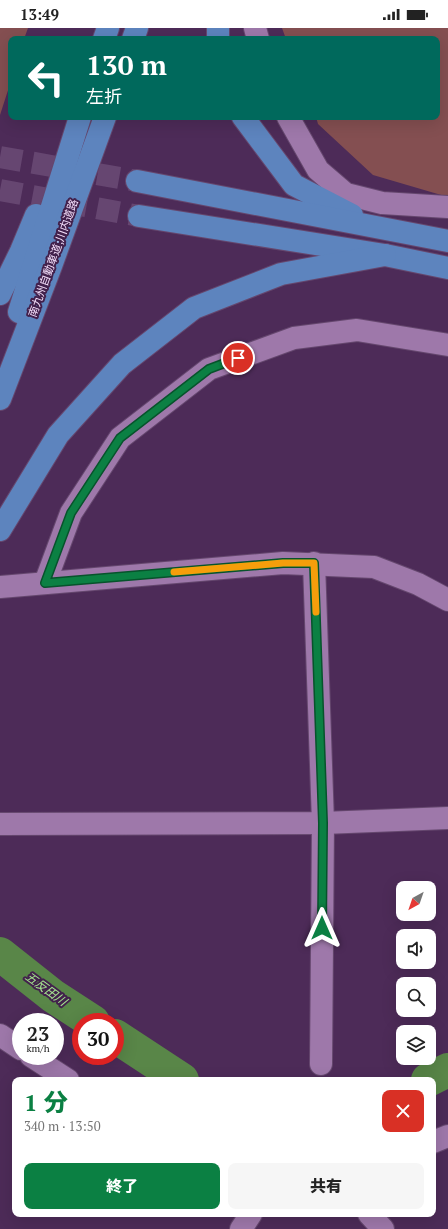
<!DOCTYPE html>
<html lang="ja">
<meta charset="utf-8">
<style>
body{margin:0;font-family:"PT Serif","Noto Sans JP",serif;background:#f6f6f6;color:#222;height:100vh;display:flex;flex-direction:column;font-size:15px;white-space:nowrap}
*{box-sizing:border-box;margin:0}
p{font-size:13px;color:#767676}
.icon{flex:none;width:22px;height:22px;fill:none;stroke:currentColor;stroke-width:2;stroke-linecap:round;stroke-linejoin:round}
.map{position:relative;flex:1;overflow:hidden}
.details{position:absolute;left:12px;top:1049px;width:424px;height:140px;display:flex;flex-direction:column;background:#fff;border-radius:8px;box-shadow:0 4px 16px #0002}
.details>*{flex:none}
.guide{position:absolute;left:8px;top:8px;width:432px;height:84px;border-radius:8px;box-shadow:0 4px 16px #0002;background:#00695c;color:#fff;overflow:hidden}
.needle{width:26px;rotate:220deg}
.controls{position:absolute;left:396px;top:853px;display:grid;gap:8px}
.controls a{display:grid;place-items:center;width:40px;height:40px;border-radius:8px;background:#fff;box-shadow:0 4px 16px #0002;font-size:20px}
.speed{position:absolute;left:12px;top:985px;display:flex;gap:8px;font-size:20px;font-weight:700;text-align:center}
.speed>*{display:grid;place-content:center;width:52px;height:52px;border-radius:50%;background:#fff;box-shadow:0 4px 16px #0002;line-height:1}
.speed small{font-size:10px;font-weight:400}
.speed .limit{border:6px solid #d22;background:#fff;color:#111}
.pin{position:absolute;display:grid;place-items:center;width:34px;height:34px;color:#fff;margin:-17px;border:2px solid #fff;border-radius:50%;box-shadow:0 1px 4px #0007}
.me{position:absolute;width:44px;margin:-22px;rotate:0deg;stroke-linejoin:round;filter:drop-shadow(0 0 3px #0008)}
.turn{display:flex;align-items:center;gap:14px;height:84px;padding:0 12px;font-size:18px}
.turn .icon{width:52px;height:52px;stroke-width:2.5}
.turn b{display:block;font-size:28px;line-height:34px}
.round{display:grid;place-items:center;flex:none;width:42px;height:42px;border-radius:8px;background:#f6f6f6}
.overview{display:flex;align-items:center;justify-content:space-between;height:68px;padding:0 12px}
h1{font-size:24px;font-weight:800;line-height:30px;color:#0b8043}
.cta{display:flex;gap:8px;margin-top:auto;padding:8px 12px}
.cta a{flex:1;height:46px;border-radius:8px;background:#0b8043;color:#fff;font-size:16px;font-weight:800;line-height:46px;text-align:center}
.cta a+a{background:#f6f6f6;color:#222}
.status{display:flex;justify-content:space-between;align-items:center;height:28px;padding:0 20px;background:#fff;direction:ltr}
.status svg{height:11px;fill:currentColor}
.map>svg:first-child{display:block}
.green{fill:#844f51}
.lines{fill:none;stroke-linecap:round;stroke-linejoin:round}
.river{stroke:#598648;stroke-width:34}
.highway-tunnel{stroke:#664671;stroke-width:22;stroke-dasharray:22 11;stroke-linecap:butt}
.minor-casing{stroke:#65476e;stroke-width:24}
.highway-casing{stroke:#65476e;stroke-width:24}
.minor{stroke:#9e78aa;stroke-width:22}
.highway{stroke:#5d84be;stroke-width:22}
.route-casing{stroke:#07532c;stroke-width:10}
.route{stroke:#0b8043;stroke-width:7}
.slow{stroke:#f59e0b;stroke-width:7}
.labels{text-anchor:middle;stroke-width:4;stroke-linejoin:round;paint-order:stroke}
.street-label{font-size:11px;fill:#f6e1fd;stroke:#42214c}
.water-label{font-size:12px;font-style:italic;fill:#a6e78f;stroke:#42214c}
</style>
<div class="status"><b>13:49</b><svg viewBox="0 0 49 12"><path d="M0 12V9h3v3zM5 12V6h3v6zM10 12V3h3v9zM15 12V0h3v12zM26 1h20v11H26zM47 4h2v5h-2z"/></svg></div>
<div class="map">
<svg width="448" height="1201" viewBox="0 0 448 1201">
<rect width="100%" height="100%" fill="#4d2b58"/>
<!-- green -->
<g class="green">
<polygon points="0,0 28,0 24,11 11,11 11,53 0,87"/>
<polygon points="282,0 448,0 448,169 373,147 318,96 316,89 437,89 437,11 286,11"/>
</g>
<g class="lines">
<!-- river -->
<g class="river">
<polyline points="0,926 53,968 93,994"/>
<polyline points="115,1008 182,1052"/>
<polyline points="428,1052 448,1042"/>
</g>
<!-- highway-tunnel -->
<g class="highway-tunnel">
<polyline points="0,129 137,153"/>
<polyline points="0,162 139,188"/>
</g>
<defs>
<g id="minor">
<polyline points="255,0 258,11"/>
<polyline points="288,89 318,142 346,166 382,175 448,179"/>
<polyline points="314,535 323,795 321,1036"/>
<polyline points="45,555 71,485 120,410 209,341 294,310 357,302 448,317"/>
<polyline points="0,559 283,535 374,539 418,556 448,572"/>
<polyline points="0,796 323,795 448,790"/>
<polyline points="0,1007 21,1021"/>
<polyline points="31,1028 68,1052"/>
<polyline points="433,1114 448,1108"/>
<polyline points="369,1186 383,1201"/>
<polyline points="241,1201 251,1186"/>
</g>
<g id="highway">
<polyline points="218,0 218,11"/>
<polyline points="104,11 108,0"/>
<polyline points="133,11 137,0"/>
<polyline points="243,89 294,157 352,187"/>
<polyline points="137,153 448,213"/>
<polyline points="139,188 385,227 448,240"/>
<polyline points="0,266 21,223 36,187"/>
<polyline points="19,284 80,89"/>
<polyline points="0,371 51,238 105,89"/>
<polyline points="0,502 58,407 122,336 194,280 281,246 385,227"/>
</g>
</defs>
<!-- minor casing -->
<use href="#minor" class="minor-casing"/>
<!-- highway casing -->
<use href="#highway" class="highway-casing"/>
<!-- minor -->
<use href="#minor" class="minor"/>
<!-- highway -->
<use href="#highway" class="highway"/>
</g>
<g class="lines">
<defs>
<polyline id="route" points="238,330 209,341 120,410 71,485 45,555 283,535 314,535 323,795 322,900"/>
</defs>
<!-- route casing -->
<use href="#route" class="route-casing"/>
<!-- route -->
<use href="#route" class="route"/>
<!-- slow -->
<polyline class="slow" points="174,544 283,535 314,535 316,584"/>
</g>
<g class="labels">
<!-- street labels -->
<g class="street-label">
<text transform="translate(53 230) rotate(-70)" y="4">南九州自動車道;川内道路</text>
</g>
<!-- water labels -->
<g class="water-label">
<text transform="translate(46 961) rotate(36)" y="4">五反田川</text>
</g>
</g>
</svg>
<div class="controls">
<a><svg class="needle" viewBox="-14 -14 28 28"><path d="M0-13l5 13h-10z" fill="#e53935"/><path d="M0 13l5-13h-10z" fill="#767676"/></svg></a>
<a><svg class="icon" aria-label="sound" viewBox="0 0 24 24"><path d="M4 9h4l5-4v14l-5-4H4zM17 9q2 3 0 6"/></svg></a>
<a><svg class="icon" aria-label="search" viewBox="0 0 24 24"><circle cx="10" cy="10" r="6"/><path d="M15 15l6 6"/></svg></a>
<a><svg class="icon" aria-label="layers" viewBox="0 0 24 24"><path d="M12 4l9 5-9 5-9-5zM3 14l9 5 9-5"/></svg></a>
</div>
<div class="speed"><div>23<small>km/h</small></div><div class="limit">30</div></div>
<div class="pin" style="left:238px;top:330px;background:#d93025"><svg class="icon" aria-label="arrive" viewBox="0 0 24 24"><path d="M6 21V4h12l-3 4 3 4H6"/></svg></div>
<svg class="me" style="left:322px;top:900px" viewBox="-20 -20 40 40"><path d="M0-17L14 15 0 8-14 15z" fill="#0b8043" stroke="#fff" stroke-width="4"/></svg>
<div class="guide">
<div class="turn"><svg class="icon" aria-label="left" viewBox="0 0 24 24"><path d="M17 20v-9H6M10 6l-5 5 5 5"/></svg><div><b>130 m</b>左折</div></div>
</div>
<section class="details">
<div class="overview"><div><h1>1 分</h1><p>340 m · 13:50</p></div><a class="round" style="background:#d93025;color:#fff"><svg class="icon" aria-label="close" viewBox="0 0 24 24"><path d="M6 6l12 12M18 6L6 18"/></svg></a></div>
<div class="cta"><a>終了</a><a>共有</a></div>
</section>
</div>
